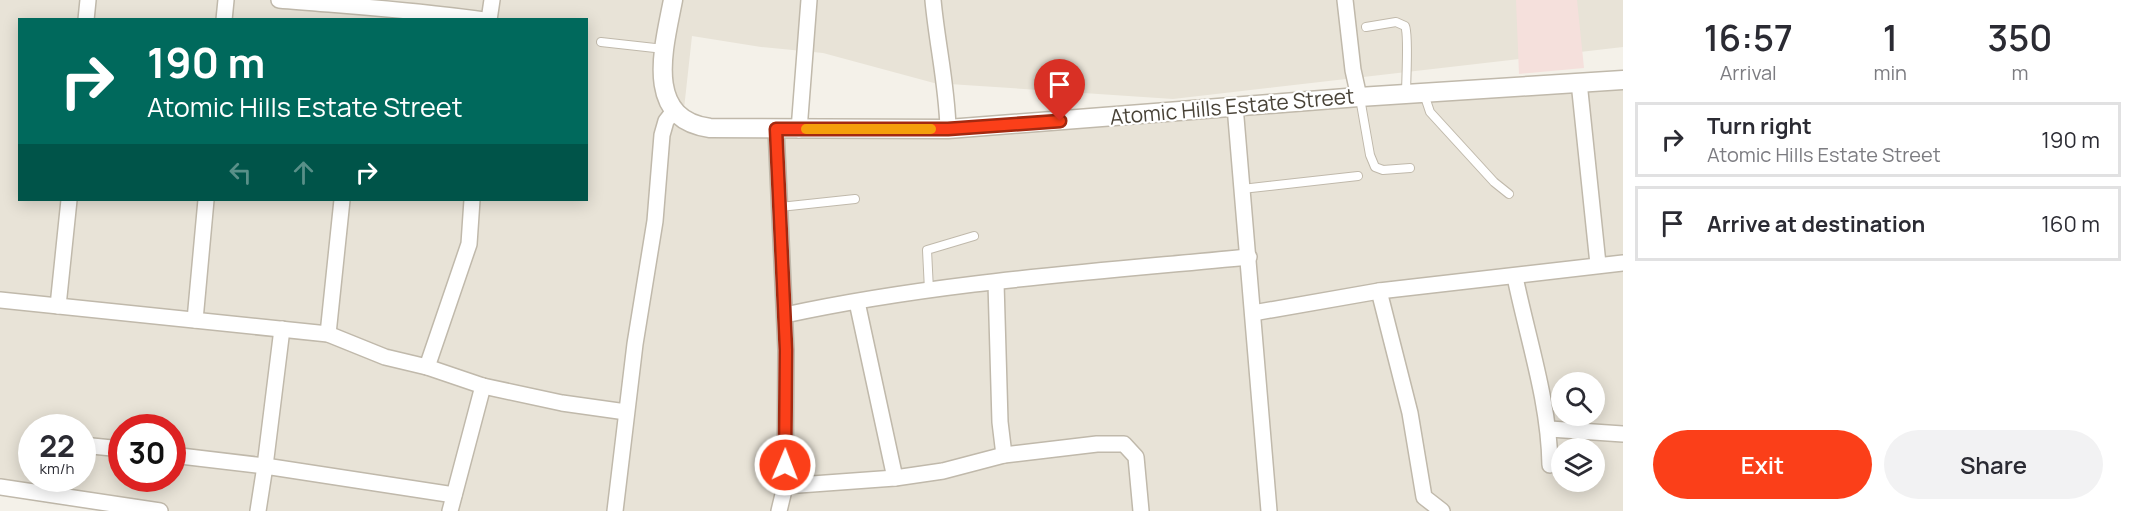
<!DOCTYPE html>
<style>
body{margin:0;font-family:Manrope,sans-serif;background:#f2f2f3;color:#2b2b33;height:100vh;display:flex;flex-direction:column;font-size:22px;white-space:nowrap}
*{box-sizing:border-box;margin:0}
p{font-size:20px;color:#7c7c81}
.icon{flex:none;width:33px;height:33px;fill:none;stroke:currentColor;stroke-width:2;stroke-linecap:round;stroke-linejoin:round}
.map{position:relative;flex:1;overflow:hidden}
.details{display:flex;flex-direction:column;background:#fff;width:510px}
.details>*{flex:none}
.banner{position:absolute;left:18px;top:18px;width:570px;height:183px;border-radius:0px;box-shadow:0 3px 15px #0003;background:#00695c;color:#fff;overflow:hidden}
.fabs{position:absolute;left:1551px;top:372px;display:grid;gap:12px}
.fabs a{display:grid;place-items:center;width:54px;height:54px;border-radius:50%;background:#fff;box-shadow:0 3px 15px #0003;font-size:30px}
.speed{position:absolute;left:18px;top:414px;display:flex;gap:12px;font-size:30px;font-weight:700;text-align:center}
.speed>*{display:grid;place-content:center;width:78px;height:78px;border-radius:50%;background:#fff;box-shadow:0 3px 15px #0003;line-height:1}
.speed small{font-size:15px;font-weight:400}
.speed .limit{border:9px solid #d22;background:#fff;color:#111}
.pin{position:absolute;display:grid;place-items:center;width:51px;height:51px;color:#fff;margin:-62px -26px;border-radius:50% 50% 50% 0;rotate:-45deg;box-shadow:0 0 6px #0007}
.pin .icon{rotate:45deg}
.me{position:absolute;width:66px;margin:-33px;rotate:1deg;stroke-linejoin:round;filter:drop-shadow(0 0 4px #0008)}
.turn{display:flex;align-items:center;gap:21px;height:126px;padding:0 30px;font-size:27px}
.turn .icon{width:78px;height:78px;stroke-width:2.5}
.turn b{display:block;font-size:42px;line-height:51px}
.lanes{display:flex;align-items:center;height:57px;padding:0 30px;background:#0003;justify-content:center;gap:30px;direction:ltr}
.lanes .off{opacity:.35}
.eta{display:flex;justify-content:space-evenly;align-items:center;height:102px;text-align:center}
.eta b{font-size:36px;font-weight:600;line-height:42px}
.primary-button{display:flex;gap:12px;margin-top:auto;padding:12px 30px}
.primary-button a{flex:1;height:69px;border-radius:36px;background:#fb3f19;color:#fff;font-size:24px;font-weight:600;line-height:69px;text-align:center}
.primary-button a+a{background:#f2f2f3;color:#2b2b33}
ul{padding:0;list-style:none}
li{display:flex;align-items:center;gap:18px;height:75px;margin:0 12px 9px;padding:0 18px;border:3px solid #e1e1e2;border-radius:0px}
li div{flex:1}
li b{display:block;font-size:22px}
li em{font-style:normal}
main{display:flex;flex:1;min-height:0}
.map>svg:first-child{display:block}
.residential{fill:#e8e3d7;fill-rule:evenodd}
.medical{fill:#f5e0dc}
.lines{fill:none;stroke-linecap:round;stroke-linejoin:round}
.service-casing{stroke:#c0b9ab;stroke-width:10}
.minor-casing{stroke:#c0b9ab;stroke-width:18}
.tertiary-casing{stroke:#c0b9ab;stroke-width:21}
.service{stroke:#fff;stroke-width:8}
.minor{stroke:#fff;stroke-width:15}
.tertiary{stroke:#fff;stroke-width:18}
.route-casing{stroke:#a32910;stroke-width:15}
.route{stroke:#fb3f19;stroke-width:10}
.slow{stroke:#f59e0b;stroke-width:10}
.labels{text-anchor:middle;stroke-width:4.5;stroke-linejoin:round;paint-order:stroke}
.street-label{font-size:21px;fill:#484237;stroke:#fff}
</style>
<main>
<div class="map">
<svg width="1623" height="511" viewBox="0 0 1623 511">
<rect width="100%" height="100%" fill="#f4f1e9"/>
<!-- residential -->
<path class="residential" d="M0 0H1623V47L1173 99 934 83 823 53 761 47 692 36 683 118 811 129 1623 80V511H150L0 483ZM20 20H586V200H20ZM1562 382H1594V416H1562ZM32 428H82V478H32ZM122 428H172V478H122ZM1562 448H1594V482H1562Z"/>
<!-- medical -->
<polygon class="medical" points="1516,0 1577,0 1584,68 1519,74"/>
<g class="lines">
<defs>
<g id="service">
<path d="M1366 27 1396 22 1405 26C1409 34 1406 80 1406 94"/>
<polyline points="601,42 664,49"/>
<polyline points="1424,94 1430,112 1494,182 1509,194"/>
<polyline points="1360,98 1370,155 1375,167 1383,170 1410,168"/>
<polyline points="1242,189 1358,176"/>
<polyline points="780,207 855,199"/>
<polyline points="929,290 927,250 974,236"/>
</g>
<g id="minor">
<path d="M279 0C348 6 416 10 484 20"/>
<path d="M933 0C937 44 947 85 948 129"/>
<polyline points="1345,0 1353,70 1359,97"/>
<polyline points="86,20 88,0"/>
<polyline points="224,20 226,0"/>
<polyline points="489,20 492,0"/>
<polyline points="1579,82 1598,264"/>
<polyline points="1235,106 1269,511"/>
<polyline points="776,129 786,350 785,486 779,511"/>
<polyline points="799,130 809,0"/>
<path d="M1515 277C1528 340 1549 401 1550 465"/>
<polyline points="996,283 1000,422 1004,455"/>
<polyline points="1379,291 1410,413 1424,497 1442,511"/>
<polyline points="0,300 328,334 385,357 427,367 483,386 562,403 626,412"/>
<polyline points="857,302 895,478"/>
<polyline points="58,306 69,200"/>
<polyline points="1253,313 1379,291 1623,263"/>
<path d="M785 315C937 282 1094 272 1249 257"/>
<polyline points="195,320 206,200"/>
<polyline points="328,334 342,200"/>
<polyline points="427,367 469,244 472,200"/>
<polyline points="1550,429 1623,434"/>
<polyline points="82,445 122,449"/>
<polyline points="172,455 265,466 282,329"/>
<polyline points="785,486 895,478 943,471 1004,455 1097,444 1124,444 1136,457 1141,511"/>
<polyline points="0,487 160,511"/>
<polyline points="258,511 265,466 454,495"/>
<polyline points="450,511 483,386"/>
<polyline points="615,511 635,344 655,221 662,135 666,121 673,112"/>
</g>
<path id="tertiary" d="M673 0C664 47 643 119 710 128L948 129 1359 97 1623 80"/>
</defs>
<!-- service casing -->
<use href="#service" class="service-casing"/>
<!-- minor casing -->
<use href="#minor" class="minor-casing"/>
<!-- tertiary casing -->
<use href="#tertiary" class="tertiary-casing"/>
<!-- service -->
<use href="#service" class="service"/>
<!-- minor -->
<use href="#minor" class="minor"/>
<!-- tertiary -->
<use href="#tertiary" class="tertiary"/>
</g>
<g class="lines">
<defs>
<polyline id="route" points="785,465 786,350 776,129 948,129 1060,121"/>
</defs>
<!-- route casing -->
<use href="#route" class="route-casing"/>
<!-- route -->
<use href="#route" class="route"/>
<!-- slow -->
<polyline class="slow" points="806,129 931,129"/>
</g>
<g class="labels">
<!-- street labels -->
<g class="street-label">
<text transform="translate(1232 107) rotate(-5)" y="7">Atomic Hills Estate Street</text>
</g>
</g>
</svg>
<div class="fabs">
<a><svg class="icon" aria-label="search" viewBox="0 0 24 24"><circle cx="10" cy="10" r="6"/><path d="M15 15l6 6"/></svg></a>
<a><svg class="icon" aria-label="layers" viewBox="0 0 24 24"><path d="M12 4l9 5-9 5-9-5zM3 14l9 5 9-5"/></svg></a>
</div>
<div class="speed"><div>22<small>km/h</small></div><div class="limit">30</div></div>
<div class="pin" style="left:1060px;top:121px;background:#d93025"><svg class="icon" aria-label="arrive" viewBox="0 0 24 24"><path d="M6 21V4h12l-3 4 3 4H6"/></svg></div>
<svg class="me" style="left:785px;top:465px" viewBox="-20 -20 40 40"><circle r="17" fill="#fb3f19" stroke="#fff" stroke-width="3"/><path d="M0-11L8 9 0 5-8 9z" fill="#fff"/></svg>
<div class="banner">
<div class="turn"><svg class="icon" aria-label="right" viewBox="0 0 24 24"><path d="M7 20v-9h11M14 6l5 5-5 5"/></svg><div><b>190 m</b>Atomic Hills Estate Street</div></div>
<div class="lanes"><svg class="icon off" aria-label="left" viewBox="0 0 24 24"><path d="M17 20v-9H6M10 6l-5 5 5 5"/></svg><svg class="icon off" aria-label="ahead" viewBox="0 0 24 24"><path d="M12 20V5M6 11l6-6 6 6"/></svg><svg class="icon" aria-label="right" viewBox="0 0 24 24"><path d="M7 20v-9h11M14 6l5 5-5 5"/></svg></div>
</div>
</div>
<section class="details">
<div class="eta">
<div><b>16:57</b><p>Arrival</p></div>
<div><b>1</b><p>min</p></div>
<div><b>350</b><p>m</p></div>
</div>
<ul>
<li><svg class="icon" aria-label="right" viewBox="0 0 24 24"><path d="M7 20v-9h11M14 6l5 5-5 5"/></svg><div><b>Turn right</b><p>Atomic Hills Estate Street</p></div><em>190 m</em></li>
<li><svg class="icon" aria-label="arrive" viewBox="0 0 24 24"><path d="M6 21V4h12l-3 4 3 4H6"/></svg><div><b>Arrive at destination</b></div><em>160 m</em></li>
</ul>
<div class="primary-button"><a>Exit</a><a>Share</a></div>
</section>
</main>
